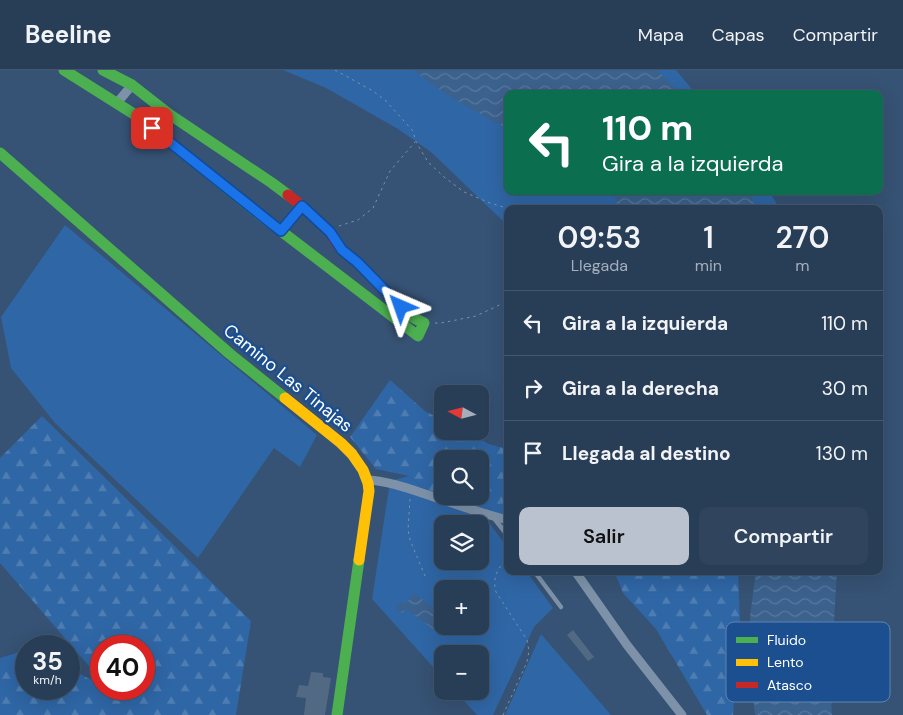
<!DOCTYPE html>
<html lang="es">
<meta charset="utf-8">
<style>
body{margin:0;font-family:"DM Sans",sans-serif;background:#30455d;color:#f1f3f6;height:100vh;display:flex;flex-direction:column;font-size:19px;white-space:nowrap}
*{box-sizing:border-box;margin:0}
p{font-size:16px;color:#a5aeba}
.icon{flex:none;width:28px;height:28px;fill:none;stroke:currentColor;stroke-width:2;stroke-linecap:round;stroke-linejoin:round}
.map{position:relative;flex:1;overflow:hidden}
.details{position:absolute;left:504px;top:135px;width:379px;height:370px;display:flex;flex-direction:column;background:#283e57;border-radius:10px;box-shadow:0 5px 20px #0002,0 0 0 1px #44576d}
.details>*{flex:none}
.top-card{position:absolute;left:504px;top:20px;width:379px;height:105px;border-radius:10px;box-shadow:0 5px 20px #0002,0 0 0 1px #44576d;background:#0b6e4f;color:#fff;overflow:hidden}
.needle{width:32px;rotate:277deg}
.buttons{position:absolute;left:434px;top:315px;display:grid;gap:10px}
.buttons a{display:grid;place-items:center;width:55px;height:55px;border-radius:10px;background:#283e57;box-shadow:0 5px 20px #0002,0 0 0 1px #44576d;font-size:25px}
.speed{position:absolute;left:15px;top:565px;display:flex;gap:10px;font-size:25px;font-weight:700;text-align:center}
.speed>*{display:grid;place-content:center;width:65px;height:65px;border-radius:50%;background:#283e57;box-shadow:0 5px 20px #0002,0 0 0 1px #44576d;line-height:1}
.speed small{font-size:12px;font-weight:400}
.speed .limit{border:8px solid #d22;background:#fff;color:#111}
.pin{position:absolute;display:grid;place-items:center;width:42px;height:42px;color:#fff;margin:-21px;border-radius:10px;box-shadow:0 2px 8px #0006}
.me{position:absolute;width:55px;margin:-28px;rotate:317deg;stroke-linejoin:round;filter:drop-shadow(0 0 4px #0008)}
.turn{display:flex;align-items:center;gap:18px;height:105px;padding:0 15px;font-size:22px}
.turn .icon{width:65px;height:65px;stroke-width:2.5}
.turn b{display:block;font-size:35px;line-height:42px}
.eta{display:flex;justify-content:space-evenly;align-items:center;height:85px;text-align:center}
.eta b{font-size:30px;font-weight:600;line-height:35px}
.button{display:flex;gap:10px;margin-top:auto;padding:10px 15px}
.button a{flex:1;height:58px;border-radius:10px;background:#b9c2ce;color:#111;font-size:20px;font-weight:600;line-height:58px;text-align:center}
.button a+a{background:#30455d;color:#f1f3f6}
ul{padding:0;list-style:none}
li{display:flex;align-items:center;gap:15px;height:65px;padding:0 15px;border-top:1px solid #44576d}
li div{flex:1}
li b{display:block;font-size:19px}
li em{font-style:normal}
header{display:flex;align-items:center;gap:30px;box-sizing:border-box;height:70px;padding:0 25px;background:#283e57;border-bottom:1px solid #44576d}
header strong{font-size:24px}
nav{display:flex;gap:28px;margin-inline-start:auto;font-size:18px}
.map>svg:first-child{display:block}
.green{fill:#2f66a5;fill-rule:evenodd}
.forest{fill:url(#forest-firs)}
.water{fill:url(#water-waves)}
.building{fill:#526984}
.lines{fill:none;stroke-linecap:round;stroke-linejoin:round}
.path{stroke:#7d92a8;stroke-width:1;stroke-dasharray:2.5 4;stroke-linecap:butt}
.lane{stroke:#7d92a8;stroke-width:4.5}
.street{stroke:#7d92a8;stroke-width:9}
.fast{stroke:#4caf50;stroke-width:11}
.slow{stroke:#ffc107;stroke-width:11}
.jam{stroke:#c62828;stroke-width:11}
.route-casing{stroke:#114b97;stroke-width:12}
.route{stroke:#1a73e8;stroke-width:9}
.labels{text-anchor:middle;stroke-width:5;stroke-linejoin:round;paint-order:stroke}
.street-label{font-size:18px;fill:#fff;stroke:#1b4f8f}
.key{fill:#1b4f8f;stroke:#5f84b1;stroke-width:1}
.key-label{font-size:14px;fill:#fff}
</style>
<header>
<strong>Beeline</strong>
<nav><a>Mapa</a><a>Capas</a><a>Compartir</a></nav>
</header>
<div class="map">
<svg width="903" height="645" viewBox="0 0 903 645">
<defs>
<pattern id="forest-firs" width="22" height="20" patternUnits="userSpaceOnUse" patternTransform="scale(1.25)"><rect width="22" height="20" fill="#2f66a5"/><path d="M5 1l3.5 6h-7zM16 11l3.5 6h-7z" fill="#4e7db2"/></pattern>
<pattern id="water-waves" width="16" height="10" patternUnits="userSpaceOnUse" patternTransform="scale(1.25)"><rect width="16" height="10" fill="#3b618d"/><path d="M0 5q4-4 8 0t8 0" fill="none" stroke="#58799e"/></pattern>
</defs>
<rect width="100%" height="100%" fill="#365274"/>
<!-- green -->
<g class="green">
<polygon points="283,0 676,0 696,24 508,24 508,121 769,121 780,139 508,139 507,155 431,82 398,59 326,18"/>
<polygon points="65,155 317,365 300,397 274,378 198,488 55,353 11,298 1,247"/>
<path d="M409 406 423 418 442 425V426H448L476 435 507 477 508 501H526L553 538 534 557 493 645H477L455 621H480V584H442V607L372 529 390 411ZM442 454H480V491H442ZM442 519H480V556H442Z"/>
<polygon points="541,564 611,645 505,645"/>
</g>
<!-- forest -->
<g class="forest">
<polygon points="390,310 425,341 442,350 442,361 464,361 489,374 507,379 507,447 448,426 480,426 480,389 442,389 442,425 423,418 409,406 376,399 350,367"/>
<polygon points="42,346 251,551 236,645 0,645 0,588 26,580 26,619 69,619 69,598 101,615 101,619 109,620 109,619 144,619 144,576 101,576 101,610 0,493 0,388"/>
<polygon points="614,501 738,501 740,552 733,645 707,645 656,559 623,523"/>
</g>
<!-- water -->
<g class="water">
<path d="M414 0H657L681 24H508L507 57H504C472 40 441 23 414 0Z"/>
<polygon points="609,121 656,121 672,127 675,121 751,121 755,139 616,139 617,131"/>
<polygon points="756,501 837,501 834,552 829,593 832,645 755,645 751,611 750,546"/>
<polygon points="414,523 439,542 442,539 442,547 433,559 406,539 402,543 396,539 401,532 405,535"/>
</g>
<!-- building -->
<g class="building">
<polygon points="573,560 594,587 588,591 567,565"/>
<polygon points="311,602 323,603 323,607 331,608 325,645 304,645 306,628 296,627 299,615 308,616"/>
</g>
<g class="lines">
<!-- path -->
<g class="path">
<polyline points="335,0 373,21 386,31 413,61 416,72 428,92 444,107 464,122 490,133 510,139"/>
<polyline points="339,156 358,150 373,138 390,101 415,72"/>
<polyline points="435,253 441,253 476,246 508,231"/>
<polyline points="410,429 408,460 410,470 425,506"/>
<path d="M503 645 527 592 529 581 527 570 496 522C492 507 498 498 508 487"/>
</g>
<!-- lane -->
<g class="lane">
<polyline points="493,447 508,466"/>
<polyline points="534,501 561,537"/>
</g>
<!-- street -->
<g class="street">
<polyline points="117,33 132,15"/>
<polyline points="281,161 302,136"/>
<path d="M368 410C387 411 407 418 425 424 452 433 479 443 508 450"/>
<polyline points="575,501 627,575 682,645"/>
</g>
<!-- fast -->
<g class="fast">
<polyline points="64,0 137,46 255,141 418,266 424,253 412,247 392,228"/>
<polyline points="103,0 132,15 169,44 272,113 288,125"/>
<polyline points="0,83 230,284 285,328"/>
<polyline points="337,645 359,490"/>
</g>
<!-- slow -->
<polyline class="slow" points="285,328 341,373 352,384 363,400 368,413 369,421 359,490"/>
<!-- jam -->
<polyline class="jam" points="288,125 302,136 330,162 334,170 342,180 357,192 392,228"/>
</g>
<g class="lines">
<defs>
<polyline id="route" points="152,58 281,161 302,136 330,162 342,180 357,192 401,237"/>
</defs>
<!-- route casing -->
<use href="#route" class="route-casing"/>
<!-- route -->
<use href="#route" class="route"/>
</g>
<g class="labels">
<!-- street labels -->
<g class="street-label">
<text transform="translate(288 308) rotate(39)" y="6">Camino Las Tinajas</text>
</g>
</g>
<!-- legend -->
<rect x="726" y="552" width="164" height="80" rx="8" class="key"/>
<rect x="736" y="567" width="22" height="6" fill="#4caf50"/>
<rect x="736" y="589" width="22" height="7" fill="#ffc107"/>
<rect x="736" y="612" width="22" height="6" fill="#c62828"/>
<g class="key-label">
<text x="767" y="575">Fluido</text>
<text x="767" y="597">Lento</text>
<text x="767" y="620">Atasco</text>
</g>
</svg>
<div class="buttons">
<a><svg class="needle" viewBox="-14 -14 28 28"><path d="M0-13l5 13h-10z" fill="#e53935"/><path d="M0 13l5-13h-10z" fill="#a5aeba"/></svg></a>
<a><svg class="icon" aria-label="search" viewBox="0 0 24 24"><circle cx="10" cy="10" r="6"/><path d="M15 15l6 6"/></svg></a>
<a><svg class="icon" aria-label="layers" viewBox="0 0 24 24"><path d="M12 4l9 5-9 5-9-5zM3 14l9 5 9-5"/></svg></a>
<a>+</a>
<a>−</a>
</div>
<div class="speed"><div>35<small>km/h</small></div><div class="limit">40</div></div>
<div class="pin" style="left:152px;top:58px;background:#d93025"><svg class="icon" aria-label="arrive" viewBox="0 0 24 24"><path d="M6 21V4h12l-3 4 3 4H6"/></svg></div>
<svg class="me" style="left:401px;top:237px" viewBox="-20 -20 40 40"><path d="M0-17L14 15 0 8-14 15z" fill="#1a73e8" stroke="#fff" stroke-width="4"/></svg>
<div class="top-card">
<div class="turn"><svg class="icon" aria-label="left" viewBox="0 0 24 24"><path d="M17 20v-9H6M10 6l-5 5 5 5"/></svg><div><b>110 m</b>Gira a la izquierda</div></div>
</div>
<section class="details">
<div class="eta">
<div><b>09:53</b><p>Llegada</p></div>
<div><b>1</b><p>min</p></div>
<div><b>270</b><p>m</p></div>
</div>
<ul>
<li><svg class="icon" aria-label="left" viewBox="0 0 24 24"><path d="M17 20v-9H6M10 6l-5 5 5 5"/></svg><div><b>Gira a la izquierda</b></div><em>110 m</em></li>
<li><svg class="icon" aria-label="right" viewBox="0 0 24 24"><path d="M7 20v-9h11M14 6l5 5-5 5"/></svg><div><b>Gira a la derecha</b></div><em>30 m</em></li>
<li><svg class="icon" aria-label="arrive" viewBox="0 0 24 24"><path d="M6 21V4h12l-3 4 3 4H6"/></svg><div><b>Llegada al destino</b></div><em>130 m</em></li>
</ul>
<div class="button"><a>Salir</a><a>Compartir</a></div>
</section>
</div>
